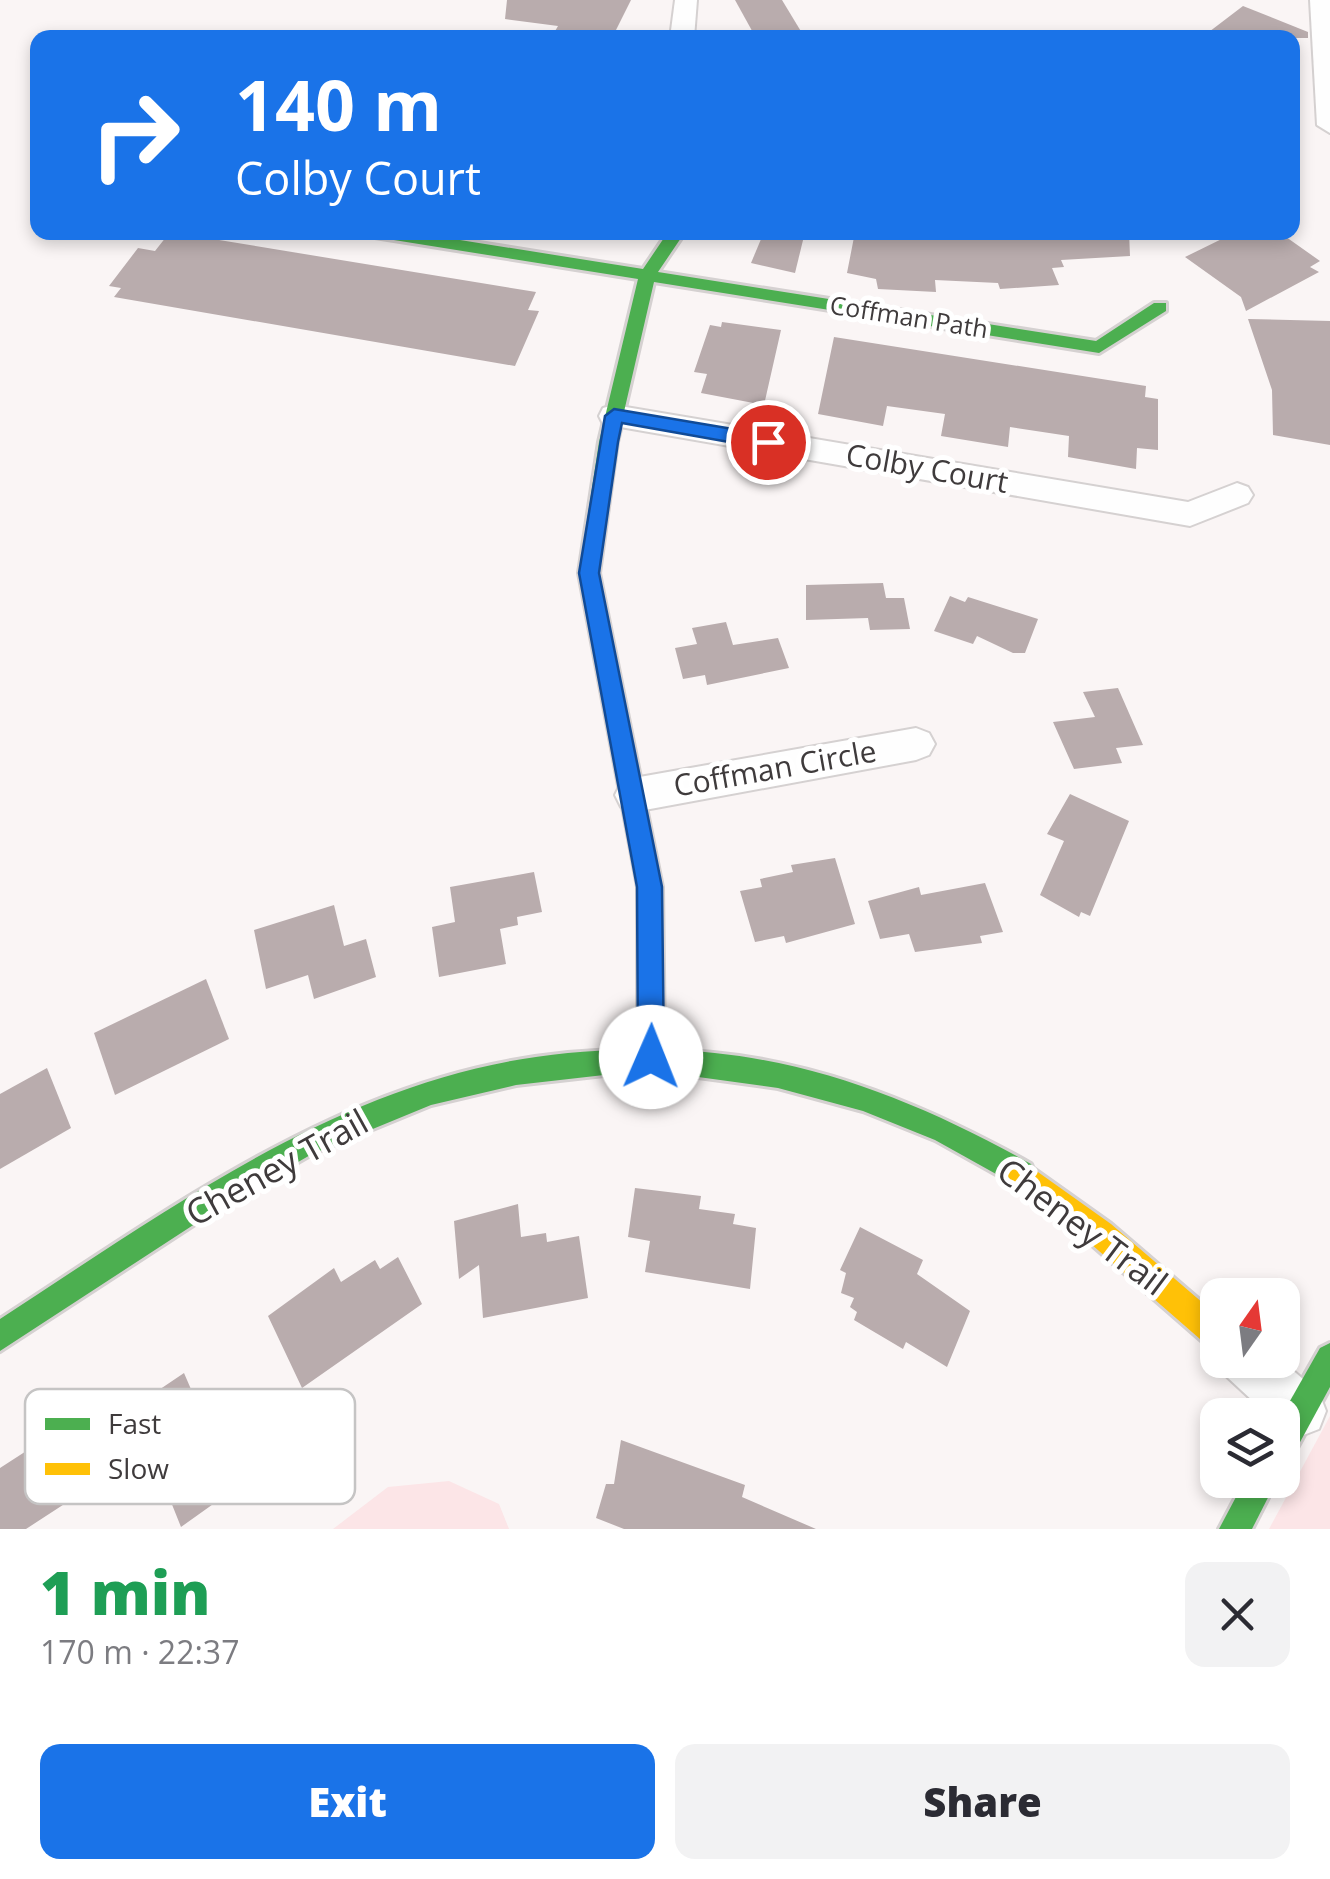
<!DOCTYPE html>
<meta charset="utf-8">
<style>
body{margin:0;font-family:"Open Sans",sans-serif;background:#f2f2f3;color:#2b2b33;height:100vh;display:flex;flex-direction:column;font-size:38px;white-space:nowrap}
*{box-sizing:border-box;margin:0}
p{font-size:32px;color:#7c7c81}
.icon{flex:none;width:55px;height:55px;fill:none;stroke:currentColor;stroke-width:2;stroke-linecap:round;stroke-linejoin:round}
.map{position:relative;height:1529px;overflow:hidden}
.sheet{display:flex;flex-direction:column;background:#fff;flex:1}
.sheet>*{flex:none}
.hud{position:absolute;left:30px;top:30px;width:1270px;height:210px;border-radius:20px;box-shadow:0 5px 15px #0003;background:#1a73e8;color:#fff;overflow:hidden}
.needle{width:65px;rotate:14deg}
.fabs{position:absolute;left:1200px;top:1278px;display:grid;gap:20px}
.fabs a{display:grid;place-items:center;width:100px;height:100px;border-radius:20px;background:#fff;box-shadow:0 5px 15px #0003;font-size:50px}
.pin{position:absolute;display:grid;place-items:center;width:85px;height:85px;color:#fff;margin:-42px;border:5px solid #fff;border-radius:50%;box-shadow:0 2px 10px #0007}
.me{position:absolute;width:110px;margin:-55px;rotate:1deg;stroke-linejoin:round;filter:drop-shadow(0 0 8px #0008)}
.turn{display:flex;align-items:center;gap:35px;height:210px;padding:0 40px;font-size:45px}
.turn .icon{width:130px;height:130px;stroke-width:2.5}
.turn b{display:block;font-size:70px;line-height:85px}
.round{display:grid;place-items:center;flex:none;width:105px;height:105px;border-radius:20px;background:#f2f2f3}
.head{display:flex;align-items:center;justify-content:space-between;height:170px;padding:0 40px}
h1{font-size:60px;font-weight:800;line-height:75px;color:#1e9e55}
.button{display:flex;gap:20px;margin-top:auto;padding:20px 40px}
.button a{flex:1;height:115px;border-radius:20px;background:#1a73e8;color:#fff;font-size:40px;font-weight:800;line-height:115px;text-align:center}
.button a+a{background:#f2f2f3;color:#2b2b33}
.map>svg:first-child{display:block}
.green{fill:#fce5e7}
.building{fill:#b9acad}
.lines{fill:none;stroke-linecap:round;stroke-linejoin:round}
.street-casing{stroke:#d5d1d1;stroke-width:4}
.fast-casing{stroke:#d5d1d1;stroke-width:6}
.slow-casing{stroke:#d5d1d1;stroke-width:6}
.street{fill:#fefefe;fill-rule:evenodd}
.fast{fill:#4caf50;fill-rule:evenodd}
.slow{fill:#ffc107;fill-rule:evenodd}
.route{fill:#1a73e8;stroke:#114b97;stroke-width:2.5}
.labels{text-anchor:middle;stroke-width:10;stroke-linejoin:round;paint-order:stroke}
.far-street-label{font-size:25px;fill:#3f3b3c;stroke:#fff}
.street-label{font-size:30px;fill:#3f3b3c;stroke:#fff}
.near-street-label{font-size:35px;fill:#3f3b3c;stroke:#fff}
.key{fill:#fff;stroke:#c5c4c4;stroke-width:2.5}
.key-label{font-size:28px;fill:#3f3b3c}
</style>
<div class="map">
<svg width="1330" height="1529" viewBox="0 0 1330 1529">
<rect width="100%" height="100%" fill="#faf5f5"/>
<!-- green -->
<g class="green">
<polygon points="1330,1416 1330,1529 1269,1529"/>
<polygon points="449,1481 499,1504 509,1529 333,1529 388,1487"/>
</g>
<!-- building -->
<g class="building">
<polygon points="507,0 631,0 612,38 551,38 558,26 505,19"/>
<polygon points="735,0 782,0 805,38 756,38"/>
<polygon points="1243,6 1308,32 1308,38 1201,38"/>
<polygon points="170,232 536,292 528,310 539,311 515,366 114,297 121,288 109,286 138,248 155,251"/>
<polygon points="764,232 805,232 795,273 751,263"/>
<polygon points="855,232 1129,232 1130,256 1061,260 1064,267 1052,268 1059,285 1000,289 998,283 935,280 936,292 878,289 876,279 847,273"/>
<polygon points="1236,232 1279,232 1320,261 1310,267 1319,272 1246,311 1241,297 1185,257"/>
<polygon points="1248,319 1330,321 1330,445 1273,435 1272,390"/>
<polygon points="722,322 781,330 764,405 701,393 707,374 694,372 710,325 721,327"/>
<polygon points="834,337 1146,386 1145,397 1158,399 1158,450 1137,448 1136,469 1068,457 1069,436 1010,427 1008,447 941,436 945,414 887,406 883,426 818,414"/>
<polygon points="883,583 886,598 904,598 910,629 870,630 868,618 806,620 806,585"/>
<polygon points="950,596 965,602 968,597 1038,619 1025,653 1013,653 977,636 973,644 934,631"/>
<polygon points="726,622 733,645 778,638 789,668 707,685 705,675 683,679 675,648 697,644 692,628"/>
<polygon points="1118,688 1143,745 1116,748 1122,763 1074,769 1053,722 1095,717 1083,692"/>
<polygon points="1070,794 1129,821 1090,916 1081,912 1079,917 1040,895 1064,841 1047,834"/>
<polygon points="835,858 855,924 786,943 784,936 755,942 740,891 762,887 760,879 793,872 791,865"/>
<polygon points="534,872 542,912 517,917 518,925 500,929 506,964 439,977 432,927 455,922 450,887"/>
<polygon points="985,883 1003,932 980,936 982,943 915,952 909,934 880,939 868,901 919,887 921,895"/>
<polygon points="334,905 344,946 366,939 376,977 314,999 308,975 266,989 254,930"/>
<polygon points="206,979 229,1039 115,1095 94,1033"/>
<polygon points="47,1068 71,1128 0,1169 0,1094"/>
<polygon points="635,1188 701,1196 699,1209 735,1214 733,1224 756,1228 750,1289 645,1272 650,1241 628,1237"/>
<polygon points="518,1204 521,1237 546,1233 547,1242 579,1236 588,1298 483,1318 479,1265 459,1279 454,1221"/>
<polygon points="860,1227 923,1260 917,1274 970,1311 947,1367 906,1342 903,1349 854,1320 857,1312 850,1307 854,1298 841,1293 846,1273 840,1270"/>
<polygon points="398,1257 422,1304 302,1388 268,1316 334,1268 341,1282 375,1260 380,1269"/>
<polygon points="184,1373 206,1424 228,1409 233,1420 272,1393 296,1445 181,1527 161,1477 123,1503 112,1473 26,1529 0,1529 0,1468 51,1435 58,1458"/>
<polygon points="621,1440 745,1485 742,1497 816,1529 624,1529 596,1518 606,1484 614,1484"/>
</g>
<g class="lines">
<defs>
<g id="street">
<polygon points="675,0 697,0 694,38 670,38"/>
<polygon points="1310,0 1330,0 1330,133 1317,125"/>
<polygon points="614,405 1188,502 1237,483 1248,487 1253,495 1248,503 1190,526 603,424 599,416 603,408"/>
<polygon points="916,728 929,733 935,744 929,755 916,760 634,812 621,807 615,795 621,783 634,778"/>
<polygon points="1219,1360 1281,1360 1319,1393 1326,1411 1319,1429 1301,1436 1283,1429 1282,1415 1268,1415 1227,1377"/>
</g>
<g id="fast">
<path d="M367 232H410L643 269 668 232H685L658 272 1096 341 1154 303H1166V311L1099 353 654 282 617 442 599 573 662 887 664 1050C797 1052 917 1100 1031 1164L1035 1174 1031 1184 1021 1188 935 1140 863 1111 778 1088 691 1076 604 1075 516 1085 431 1105 312 1154 224 1205 0 1351V1319C200 1189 387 1047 638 1050V887L579 573 599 442 638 279 375 237Z"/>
<polygon points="1330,1343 1330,1387 1293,1455 1282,1459 1282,1415 1320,1348"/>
<polygon points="1245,1480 1277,1480 1252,1529 1219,1529"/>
</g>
<polygon id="slow" points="1021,1160 1111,1224 1218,1316 1218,1350 1208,1346 1091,1244 1011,1184 1007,1174 1011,1164"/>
</defs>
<!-- street casing -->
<use href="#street" class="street-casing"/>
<!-- fast casing -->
<use href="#fast" class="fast-casing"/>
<!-- slow casing -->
<use href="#slow" class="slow-casing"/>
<!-- street -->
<use href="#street" class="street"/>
<!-- fast -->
<use href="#fast" class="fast"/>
<!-- slow -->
<use href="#slow" class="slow"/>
</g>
<!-- route -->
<polygon class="route" points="614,409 768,435 777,442 768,449 622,423 618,442 599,573 662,887 664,1057 660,1066 651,1070 641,1066 638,1057 637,887 579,573 605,416"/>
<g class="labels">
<!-- far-street labels -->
<g class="far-street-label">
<text transform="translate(909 317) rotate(9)" y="9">Coffman Path</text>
</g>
<!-- street labels -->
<g class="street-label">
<text transform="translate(927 469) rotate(10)" y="10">Colby Court</text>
<text transform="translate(775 769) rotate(-10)" y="10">Coffman Circle</text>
</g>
<!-- near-street labels -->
<g class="near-street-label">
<text transform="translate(277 1168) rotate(-29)" y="12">Cheney Trail</text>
<text transform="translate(1082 1227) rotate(37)" y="12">Cheney Trail</text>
</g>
</g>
<!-- legend -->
<rect x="25" y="1389" width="330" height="115" rx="15" class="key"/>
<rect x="45" y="1418" width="45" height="12" fill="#4caf50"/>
<rect x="45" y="1463" width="45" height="12" fill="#ffc107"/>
<g class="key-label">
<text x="108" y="1434">Fast</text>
<text x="108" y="1479">Slow</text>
</g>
</svg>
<div class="fabs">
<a><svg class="needle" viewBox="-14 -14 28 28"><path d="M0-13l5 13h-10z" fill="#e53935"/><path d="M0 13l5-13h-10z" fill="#7c7c81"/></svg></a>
<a><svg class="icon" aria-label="layers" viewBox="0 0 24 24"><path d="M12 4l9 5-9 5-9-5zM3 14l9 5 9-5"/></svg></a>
</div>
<div class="pin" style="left:768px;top:442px;background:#d93025"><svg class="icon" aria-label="arrive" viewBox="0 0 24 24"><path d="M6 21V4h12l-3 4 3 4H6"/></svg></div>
<svg class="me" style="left:651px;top:1057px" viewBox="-20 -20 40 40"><circle r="19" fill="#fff"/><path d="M0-13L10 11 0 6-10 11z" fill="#1a73e8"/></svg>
<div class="hud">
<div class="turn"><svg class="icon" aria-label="right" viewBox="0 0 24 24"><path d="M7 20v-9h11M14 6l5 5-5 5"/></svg><div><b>140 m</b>Colby Court</div></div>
</div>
</div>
<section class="sheet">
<div class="head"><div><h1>1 min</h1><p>170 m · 22:37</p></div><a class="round"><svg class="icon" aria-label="close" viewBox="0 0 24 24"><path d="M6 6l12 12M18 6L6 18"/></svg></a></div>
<div class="button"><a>Exit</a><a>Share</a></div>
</section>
